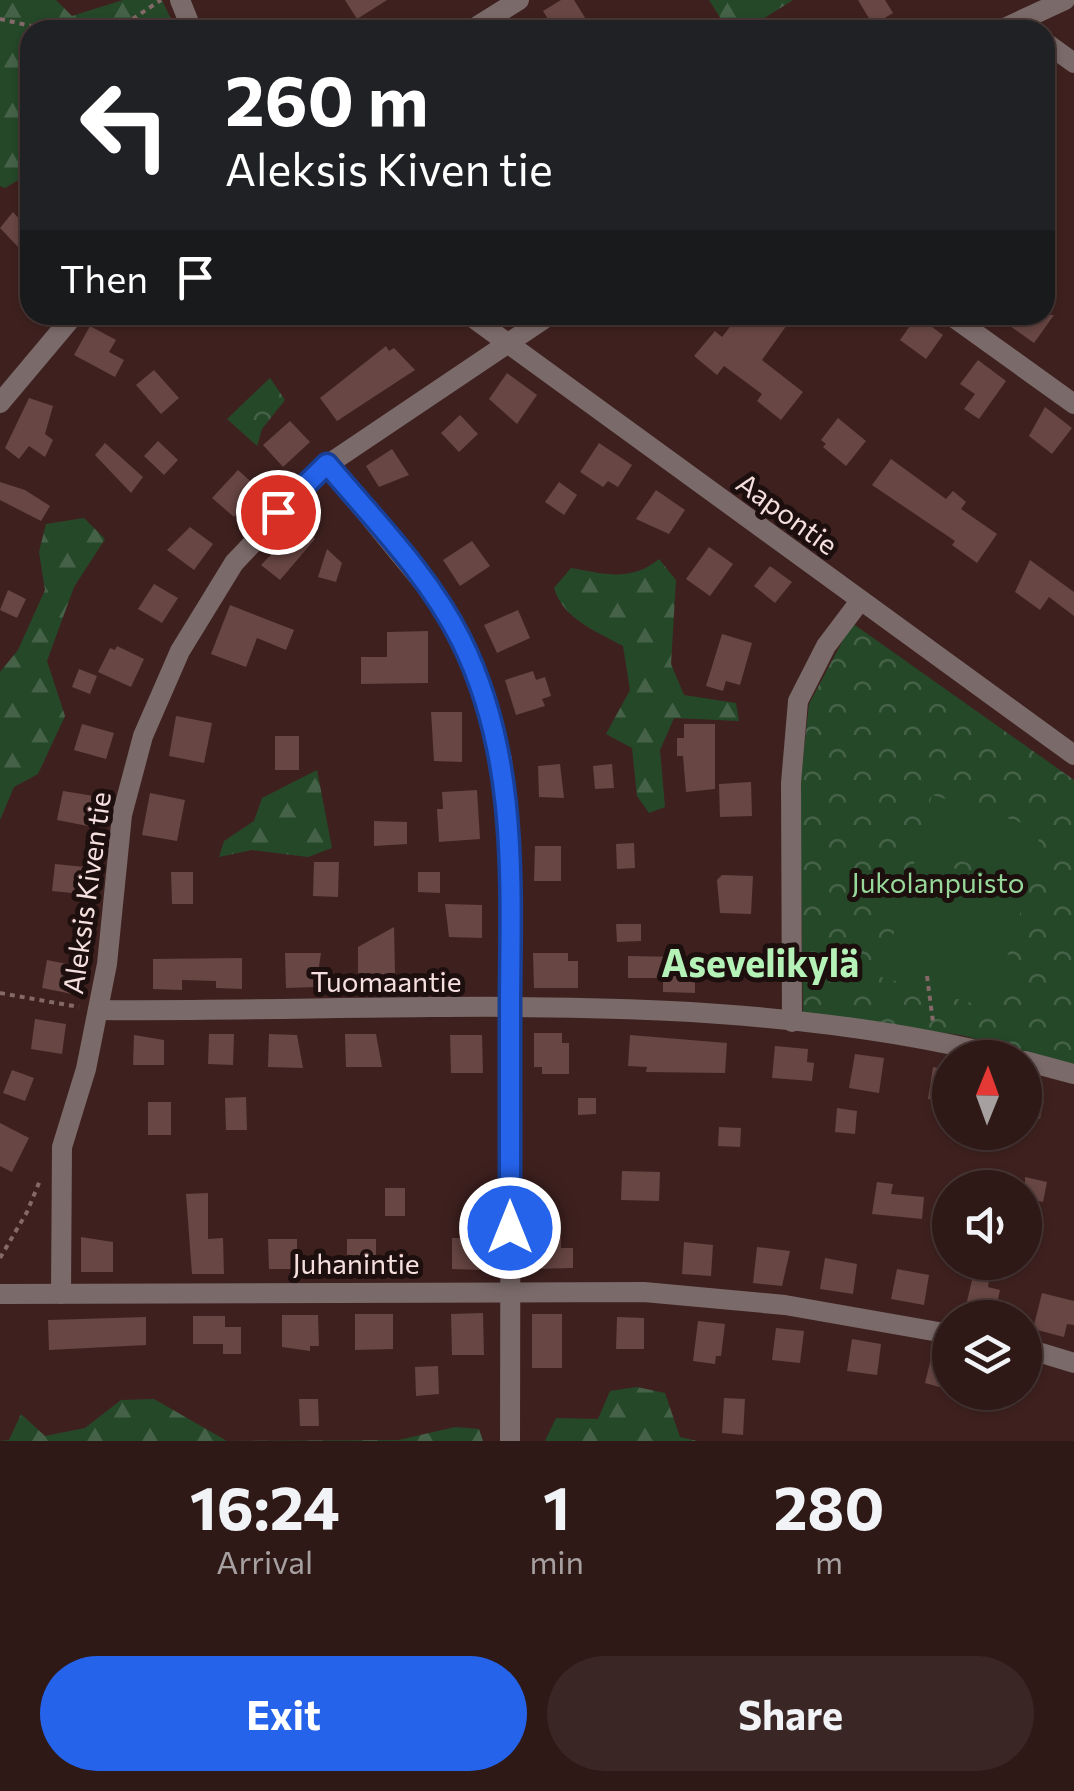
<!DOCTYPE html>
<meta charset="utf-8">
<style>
body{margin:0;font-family:Commissioner,sans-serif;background:#3a2624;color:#f1f3f6;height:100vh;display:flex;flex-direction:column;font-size:38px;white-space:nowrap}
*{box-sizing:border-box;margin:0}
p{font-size:32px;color:#a7a0a1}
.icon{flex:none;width:55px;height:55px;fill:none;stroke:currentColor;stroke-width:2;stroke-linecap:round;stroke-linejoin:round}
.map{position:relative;height:1441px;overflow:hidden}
.side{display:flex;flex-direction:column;background:#2e1917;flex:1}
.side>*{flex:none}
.banner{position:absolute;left:20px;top:20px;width:1035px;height:305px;border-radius:30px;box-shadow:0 2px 8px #0004,0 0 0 2px #493836;background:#202124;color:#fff;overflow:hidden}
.needle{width:65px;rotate:1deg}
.fabs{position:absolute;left:932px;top:1040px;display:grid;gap:20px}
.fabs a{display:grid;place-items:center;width:110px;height:110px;border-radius:50%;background:#2e1917;box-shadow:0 2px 8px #0004,0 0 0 2px #493836;font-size:50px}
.pin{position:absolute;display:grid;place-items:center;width:85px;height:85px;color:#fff;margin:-42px;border:5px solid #fff;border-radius:50%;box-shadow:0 2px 10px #0007}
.me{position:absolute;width:110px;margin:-55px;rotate:0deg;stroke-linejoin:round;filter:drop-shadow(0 0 8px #0008)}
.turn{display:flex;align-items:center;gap:35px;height:210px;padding:0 40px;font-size:45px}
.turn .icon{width:130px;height:130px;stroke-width:2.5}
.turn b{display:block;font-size:70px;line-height:85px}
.then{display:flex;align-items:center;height:95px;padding:0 40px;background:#0003;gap:20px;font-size:38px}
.eta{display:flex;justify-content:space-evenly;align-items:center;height:170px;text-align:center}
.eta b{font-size:60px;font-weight:700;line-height:70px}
.button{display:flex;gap:20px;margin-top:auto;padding:20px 40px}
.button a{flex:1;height:115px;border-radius:60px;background:#2563eb;color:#fff;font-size:40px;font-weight:700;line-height:115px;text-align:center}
.button a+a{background:#3a2624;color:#f1f3f6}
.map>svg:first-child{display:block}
.forest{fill:url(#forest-firs)}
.park{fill:url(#park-crowns)}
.pitch{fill:#254829}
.building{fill:#674643}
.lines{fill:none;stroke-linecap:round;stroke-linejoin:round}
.path{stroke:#836967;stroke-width:4;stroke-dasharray:5 5;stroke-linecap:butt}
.street{stroke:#7a6a69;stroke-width:20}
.route-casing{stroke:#184099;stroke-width:25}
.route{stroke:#2563eb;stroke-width:18}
.labels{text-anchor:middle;stroke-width:10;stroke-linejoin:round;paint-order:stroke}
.street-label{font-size:28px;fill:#f5e0de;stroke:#1c0f0e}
.park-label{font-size:28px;fill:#97d99b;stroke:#1c0f0e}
.district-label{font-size:38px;font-weight:bold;fill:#b4f2b8;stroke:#1c0f0e}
</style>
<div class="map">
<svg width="1074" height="1441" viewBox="0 0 1074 1441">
<defs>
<pattern id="forest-firs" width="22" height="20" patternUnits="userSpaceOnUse" patternTransform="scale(2.5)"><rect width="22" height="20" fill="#254829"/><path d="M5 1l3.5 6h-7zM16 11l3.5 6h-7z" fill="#456248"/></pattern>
<pattern id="park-crowns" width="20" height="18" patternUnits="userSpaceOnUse" patternTransform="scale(2.5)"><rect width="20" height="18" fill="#254829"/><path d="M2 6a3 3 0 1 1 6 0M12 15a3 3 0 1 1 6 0" fill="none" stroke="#456248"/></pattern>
</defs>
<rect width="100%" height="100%" fill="#3e211f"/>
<!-- forest -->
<g class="forest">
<polygon points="0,0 56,0 72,16 123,0 162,0 176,30 30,30 30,173 5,188 0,186"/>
<polygon points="709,0 793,0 745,30 728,30"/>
<polygon points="84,518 105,539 74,587 47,661 65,716 38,774 14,787 0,820 0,672 18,650 45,590 39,552 46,524"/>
<path d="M659 559 676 580 671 664 684 695 736 703 739 721 674 718 660 750 665 807 649 813 637 796 632 748 606 734 630 690 623 646C596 631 563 619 554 588L571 568C604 574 632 582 659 559Z"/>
<polygon points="317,770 332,848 308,857 252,850 219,857 224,841 254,821 262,798"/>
<polygon points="637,1387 665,1393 680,1437 697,1441 545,1441 556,1418 598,1419 610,1391"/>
<polygon points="154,1399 227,1441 399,1440 455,1427 479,1429 483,1441 0,1441 9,1440 21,1414 45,1436 85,1428 121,1400"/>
</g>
<!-- park -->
<g class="park">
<polygon points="270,378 285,400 262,429 257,446 227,419"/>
<polygon points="852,623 1074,780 1074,1064 961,1035 803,1015 800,787 809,704"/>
</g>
<!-- pitch -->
<g class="pitch">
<polygon points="932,795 1042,829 1026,881 917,847"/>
<polygon points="916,857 1027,890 992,1009 881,977"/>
</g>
<!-- building -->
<g class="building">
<polygon points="345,0 387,0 357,19"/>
<polygon points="561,0 574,0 587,21 573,30 555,30 543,11"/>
<polygon points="858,0 885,0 893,13 873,25"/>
<polygon points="13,212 30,231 30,240 20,249 0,228"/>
<polygon points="739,315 752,315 765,325 772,315 794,315 762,360 803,392 781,420 757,401 762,394 724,366 717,375 694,356 715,331 722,337"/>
<polygon points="1018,315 1054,315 1034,343 1010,326"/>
<polygon points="917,316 943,335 926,359 900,340"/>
<polygon points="90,326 116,340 109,352 124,360 115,377 74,355"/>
<polygon points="386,346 389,351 394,348 415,370 337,421 320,398"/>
<polygon points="978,360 1006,381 979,419 964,409 975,394 960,384"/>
<polygon points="154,370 179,398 161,414 136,385"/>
<polygon points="507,373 537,395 517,424 489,399"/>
<polygon points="29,398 53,406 45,434 53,440 45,457 29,446 19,459 5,448"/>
<polygon points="1045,407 1072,428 1052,454 1029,436"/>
<polygon points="460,415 478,434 459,452 441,433"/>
<polygon points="838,418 866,441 846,466 823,447 826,444 821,440"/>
<polygon points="290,421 310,442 283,467 263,445"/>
<polygon points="158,441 178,460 164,475 144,456"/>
<polygon points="105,443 143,477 131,493 95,455"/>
<polygon points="599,443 632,465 618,487 608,481 603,487 580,472"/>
<polygon points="392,449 409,475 379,487 366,466"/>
<polygon points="891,459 946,499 953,491 966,502 961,509 997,534 977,563 952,545 955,541 872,485"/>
<polygon points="238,470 259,489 234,517 212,498"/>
<polygon points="0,482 25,490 50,506 41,521 0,500"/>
<polygon points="559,482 577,495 564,515 545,502"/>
<polygon points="656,490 685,510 669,534 636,519"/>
<polygon points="300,525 315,539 280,580 261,565"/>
<polygon points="190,527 213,544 194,570 167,550"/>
<polygon points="472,541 490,566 460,586 443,560"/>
<polygon points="709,547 733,564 710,596 686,579"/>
<polygon points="327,549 342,563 336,582 318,577"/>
<polygon points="1030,560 1074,592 1074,616 1049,597 1040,610 1015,592"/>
<polygon points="770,566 792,582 775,603 754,586"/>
<polygon points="154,584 178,598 162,623 138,609"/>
<polygon points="8,590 26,599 17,618 0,610"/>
<polygon points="230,605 294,630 286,650 257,638 246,667 211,654"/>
<polygon points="518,610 530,638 497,653 484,625"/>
<polygon points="428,631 428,683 361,684 361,657 387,657 387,632"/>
<polygon points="722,634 752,643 740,685 726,681 723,691 706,686"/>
<polygon points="117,646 144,659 131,687 98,672 110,648 115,650"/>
<polygon points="79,669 97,676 90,694 72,687"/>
<polygon points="533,671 536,680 545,677 551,696 542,699 545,706 516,715 505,680"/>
<polygon points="431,712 462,712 462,762 434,761"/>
<polygon points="176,716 212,723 204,763 169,756"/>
<polygon points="82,724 114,733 106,759 74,750"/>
<polygon points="684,724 715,724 715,789 686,792 683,756 677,756 677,738 684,738"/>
<rect x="275" y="736" width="24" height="34"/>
<polygon points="560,764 564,798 539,797 538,766"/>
<polygon points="612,764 614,788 595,789 593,766"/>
<polygon points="751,782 752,816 720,817 719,784"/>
<polygon points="477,790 480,839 439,842 437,809 443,809 442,792"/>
<polygon points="63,791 94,796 88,826 57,820"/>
<polygon points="150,793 185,800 177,841 142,835"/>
<polygon points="374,821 407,822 407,844 374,846"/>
<polygon points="634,843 635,868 617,869 616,844"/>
<polygon points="535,846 561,846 561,881 534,881"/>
<polygon points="314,862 339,862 338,897 313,896"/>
<polygon points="55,864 85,867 82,894 52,891"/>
<polygon points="171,872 193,872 193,904 172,904"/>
<polygon points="418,872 440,872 440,893 418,892"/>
<polygon points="722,875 753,876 751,914 720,913 717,880"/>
<polygon points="445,904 482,905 482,938 449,937"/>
<polygon points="616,924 641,924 641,941 617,942"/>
<polygon points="394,927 395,973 389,973 389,988 358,988 358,947"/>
<polygon points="285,953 321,953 316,987 286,988"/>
<polygon points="533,953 568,953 568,961 578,961 578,988 534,988"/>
<polygon points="628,956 683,957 683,963 695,963 695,993 663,992 663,978 628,978"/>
<polygon points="242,958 242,989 216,988 216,981 182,980 182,990 153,989 153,959"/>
<polygon points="47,960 77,966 72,994 42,988"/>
<polygon points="35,1019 66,1024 62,1054 31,1049"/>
<polygon points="534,1033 562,1033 562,1043 569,1043 569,1074 542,1074 542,1067 534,1067"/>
<polygon points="209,1034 234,1034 233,1065 208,1064"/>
<polygon points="269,1034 297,1035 303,1068 268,1067"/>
<polygon points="345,1034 376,1034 382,1067 346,1067"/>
<polygon points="134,1035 164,1040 164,1065 133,1065"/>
<polygon points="450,1035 482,1035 483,1073 451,1073"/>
<polygon points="630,1035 727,1043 725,1073 646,1072 647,1067 628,1066"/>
<polygon points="775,1046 808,1049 807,1062 814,1063 812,1081 772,1078"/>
<polygon points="855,1054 884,1058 879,1093 849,1088"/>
<polygon points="933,1067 950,1070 950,1102 928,1099"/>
<polygon points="12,1070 34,1078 25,1101 3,1093"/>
<polygon points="1025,1096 1044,1101 1040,1119 1025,1116"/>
<polygon points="246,1097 247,1130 226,1130 225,1098"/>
<polygon points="578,1098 596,1098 596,1114 578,1115"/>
<rect x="148" y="1102" width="23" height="33"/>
<polygon points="837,1108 857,1111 855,1134 835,1132"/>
<polygon points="0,1123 29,1138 12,1172 0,1166"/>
<polygon points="719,1127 741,1128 740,1147 718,1146"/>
<polygon points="622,1171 660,1172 659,1201 621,1200"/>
<polygon points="1025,1177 1047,1182 1043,1202 1025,1198"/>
<polygon points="877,1182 893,1184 891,1194 924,1197 922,1219 872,1214"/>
<rect x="385" y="1188" width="20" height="28"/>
<polygon points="208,1193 208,1239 223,1238 224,1274 192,1274 186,1194"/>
<polygon points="81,1237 113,1242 113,1272 81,1272"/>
<polygon points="561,1237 561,1248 573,1248 573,1268 532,1269 532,1238"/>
<polygon points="452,1238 483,1238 483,1270 452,1269"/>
<polygon points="268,1239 297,1239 297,1269 269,1269"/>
<rect x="347" y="1239" width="29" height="31"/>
<polygon points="684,1242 713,1245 711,1276 682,1274"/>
<polygon points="757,1247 790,1251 782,1286 753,1283"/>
<polygon points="825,1258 857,1264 853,1294 820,1289"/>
<polygon points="897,1269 929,1275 924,1305 891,1299"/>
<polygon points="973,1276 989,1280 988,1287 1000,1290 994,1318 964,1314"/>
<polygon points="1042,1293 1074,1301 1074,1325 1067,1324 1064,1337 1033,1329"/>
<polygon points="483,1313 484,1355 452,1355 451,1314"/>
<polygon points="355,1314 393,1314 393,1349 355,1350"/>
<rect x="532" y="1314" width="30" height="54"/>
<polygon points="282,1315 318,1315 319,1346 310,1346 310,1351 282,1347"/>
<polygon points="193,1316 225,1316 225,1327 241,1327 241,1354 223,1354 223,1344 193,1344"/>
<polygon points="146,1317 146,1345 49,1350 48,1320"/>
<polygon points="617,1317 644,1318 644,1349 616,1349"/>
<polygon points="698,1321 725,1324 721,1356 716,1356 715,1364 693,1361"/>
<polygon points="776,1328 804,1331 800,1363 772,1360"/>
<polygon points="852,1339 881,1344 877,1375 847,1371"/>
<polygon points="932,1354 950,1358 950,1390 925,1383"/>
<polygon points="438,1366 439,1394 416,1396 415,1367"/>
<polygon points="724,1398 745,1399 743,1435 722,1433"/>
<polygon points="299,1399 318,1399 319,1426 300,1426"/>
</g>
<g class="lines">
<!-- path -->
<g class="path">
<polyline points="0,19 49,30"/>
<polyline points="116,30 161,0"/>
<polyline points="927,976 933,1022"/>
<polyline points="0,993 79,1007"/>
<polyline points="0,1258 27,1212 41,1178"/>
</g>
<!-- street -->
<g class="street">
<polyline points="180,0 192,30"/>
<polyline points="471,30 519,0"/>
<polyline points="1000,30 1065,0"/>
<polyline points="1045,42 1074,63"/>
<polyline points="469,315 1074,755"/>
<polyline points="950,315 1074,404"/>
<polyline points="0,403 74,315"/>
<polyline points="327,465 439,602 481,684 502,760 511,897 510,1441"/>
<path d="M98 1010C396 1013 719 984 1010 1058"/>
<polyline points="792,1022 791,783 798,701 826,646 860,601"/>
<polyline points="1025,1061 1074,1074"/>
<polyline points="0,1294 644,1292 785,1305 950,1334"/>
<polyline points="61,1294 62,1147 86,1069 107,964 122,815 143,736 180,651 234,563 327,465 550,315"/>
<polyline points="1025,1348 1074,1363"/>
</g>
</g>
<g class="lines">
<defs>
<path id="route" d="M278 512 327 464C374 520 428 574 461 640 517 753 511 875 510 998 510 1075 510 1151 510 1228"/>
</defs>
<!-- route casing -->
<use href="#route" class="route-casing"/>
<!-- route -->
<use href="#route" class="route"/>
</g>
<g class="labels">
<!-- street labels -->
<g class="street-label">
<text transform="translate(787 514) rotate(36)" y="10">Aapontie</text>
<text transform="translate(87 893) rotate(-82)" y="10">Aleksis Kiven tie</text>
<text x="386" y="992">Tuomaantie</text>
<text x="356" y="1274">Juhanintie</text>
</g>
<!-- park labels -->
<g class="park-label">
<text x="938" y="893">Jukolanpuisto</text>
</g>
<!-- district labels -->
<g class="district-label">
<text x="760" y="977">Asevelikylä</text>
</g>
</g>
</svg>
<div class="fabs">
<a><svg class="needle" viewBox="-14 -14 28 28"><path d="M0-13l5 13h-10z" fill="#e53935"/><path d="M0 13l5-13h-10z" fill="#a7a0a1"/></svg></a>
<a><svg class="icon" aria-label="sound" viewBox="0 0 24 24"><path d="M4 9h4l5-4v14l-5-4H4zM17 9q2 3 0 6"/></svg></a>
<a><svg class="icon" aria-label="layers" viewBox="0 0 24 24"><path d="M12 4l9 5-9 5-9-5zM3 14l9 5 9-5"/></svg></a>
</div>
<div class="pin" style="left:278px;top:512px;background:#d93025"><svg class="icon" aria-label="arrive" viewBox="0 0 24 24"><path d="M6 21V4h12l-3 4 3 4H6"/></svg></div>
<svg class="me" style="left:510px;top:1228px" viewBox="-20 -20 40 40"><circle r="17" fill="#2563eb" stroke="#fff" stroke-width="3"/><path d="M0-11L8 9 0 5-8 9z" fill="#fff"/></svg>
<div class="banner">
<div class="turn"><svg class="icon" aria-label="left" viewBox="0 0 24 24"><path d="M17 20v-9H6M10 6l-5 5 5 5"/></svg><div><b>260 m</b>Aleksis Kiven tie</div></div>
<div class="then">Then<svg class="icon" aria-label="arrive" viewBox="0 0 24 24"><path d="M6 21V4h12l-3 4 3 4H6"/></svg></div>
</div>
</div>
<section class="side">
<div class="eta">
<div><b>16:24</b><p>Arrival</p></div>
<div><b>1</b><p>min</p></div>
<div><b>280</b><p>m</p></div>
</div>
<div class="button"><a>Exit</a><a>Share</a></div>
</section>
